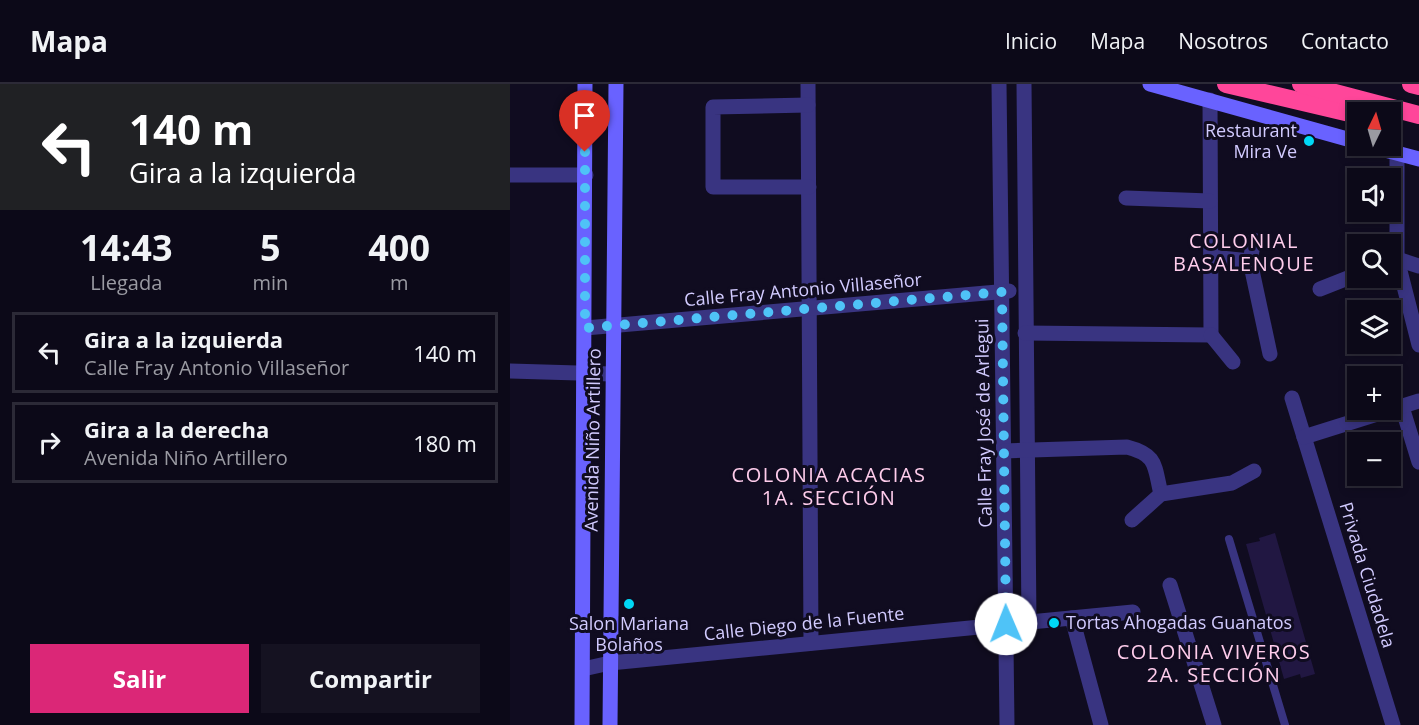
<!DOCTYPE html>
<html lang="es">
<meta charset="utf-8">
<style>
body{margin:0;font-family:"Open Sans",sans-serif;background:#151221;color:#f1f3f6;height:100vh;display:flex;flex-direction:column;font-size:22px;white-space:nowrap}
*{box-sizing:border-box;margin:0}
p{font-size:20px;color:#9a9aa2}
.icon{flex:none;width:33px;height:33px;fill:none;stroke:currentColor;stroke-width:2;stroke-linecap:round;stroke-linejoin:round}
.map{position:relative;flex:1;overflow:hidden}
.side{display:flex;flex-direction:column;background:#0c0918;width:510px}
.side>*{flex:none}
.guide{background:#202124;color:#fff;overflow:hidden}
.needle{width:39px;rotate:5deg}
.controls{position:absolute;left:837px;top:18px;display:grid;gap:12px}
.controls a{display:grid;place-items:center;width:54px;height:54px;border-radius:0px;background:#0c0918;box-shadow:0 3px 9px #0003,0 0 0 2px #2c2a37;font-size:30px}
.pin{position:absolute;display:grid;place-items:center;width:51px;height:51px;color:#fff;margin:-62px -26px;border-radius:50% 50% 50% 0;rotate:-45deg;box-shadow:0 0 6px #0007}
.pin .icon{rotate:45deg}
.me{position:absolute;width:66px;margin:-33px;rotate:359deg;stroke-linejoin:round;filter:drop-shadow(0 0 4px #0008)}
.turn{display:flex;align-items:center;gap:21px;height:126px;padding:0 30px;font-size:27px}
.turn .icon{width:78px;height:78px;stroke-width:2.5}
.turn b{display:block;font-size:42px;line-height:51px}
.eta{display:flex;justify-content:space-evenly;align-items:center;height:102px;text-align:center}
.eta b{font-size:36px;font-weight:700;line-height:42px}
.cta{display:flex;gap:12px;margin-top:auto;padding:12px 30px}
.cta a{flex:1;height:69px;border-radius:0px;background:#db2777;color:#fff;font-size:24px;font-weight:700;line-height:69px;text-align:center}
.cta a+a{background:#151221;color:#f1f3f6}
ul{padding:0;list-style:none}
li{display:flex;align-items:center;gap:18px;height:81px;margin:0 12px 9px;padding:0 18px;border:3px solid #2c2a37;border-radius:0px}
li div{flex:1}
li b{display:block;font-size:22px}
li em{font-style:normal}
header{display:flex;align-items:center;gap:36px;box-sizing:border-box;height:84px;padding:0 30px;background:#0c0918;border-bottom:2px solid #2c2a37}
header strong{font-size:28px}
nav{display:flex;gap:33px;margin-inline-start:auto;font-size:21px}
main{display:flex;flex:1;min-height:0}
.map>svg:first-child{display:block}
.building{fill:#211742}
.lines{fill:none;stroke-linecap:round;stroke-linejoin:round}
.lane{stroke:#393481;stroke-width:8}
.street{stroke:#393481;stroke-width:15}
.secondary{stroke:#6962ff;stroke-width:15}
.highway{stroke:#ff469a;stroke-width:18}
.route{stroke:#4fc3f7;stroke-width:10;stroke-dasharray:0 18}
.poi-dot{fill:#00d8f6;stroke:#100c20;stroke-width:2}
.labels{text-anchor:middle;stroke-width:6;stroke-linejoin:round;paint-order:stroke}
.poi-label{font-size:18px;fill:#d2cbff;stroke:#100c20;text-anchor:end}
.street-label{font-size:18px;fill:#d2cbff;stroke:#100c20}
.neighbourhood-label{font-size:20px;letter-spacing:1.5px;fill:#ffcdec;stroke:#100c20}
</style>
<header>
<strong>Mapa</strong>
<nav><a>Inicio</a><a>Mapa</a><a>Nosotros</a><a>Contacto</a></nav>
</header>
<main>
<section class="side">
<div class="guide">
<div class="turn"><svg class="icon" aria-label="left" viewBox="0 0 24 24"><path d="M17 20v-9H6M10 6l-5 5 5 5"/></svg><div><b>140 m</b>Gira a la izquierda</div></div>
</div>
<div class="eta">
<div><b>14:43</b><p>Llegada</p></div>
<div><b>5</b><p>min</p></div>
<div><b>400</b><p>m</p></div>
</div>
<ul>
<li><svg class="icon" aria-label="left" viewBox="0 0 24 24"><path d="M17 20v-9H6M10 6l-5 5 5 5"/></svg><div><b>Gira a la izquierda</b><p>Calle Fray Antonio Villaseñor</p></div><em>140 m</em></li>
<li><svg class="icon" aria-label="right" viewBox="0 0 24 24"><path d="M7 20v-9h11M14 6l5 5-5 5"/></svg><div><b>Gira a la derecha</b><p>Avenida Niño Artillero</p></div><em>180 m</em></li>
</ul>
<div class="cta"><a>Salir</a><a>Compartir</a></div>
</section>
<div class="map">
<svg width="909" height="641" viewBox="0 0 909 641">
<rect width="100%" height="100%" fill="#100c20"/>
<!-- building -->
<polygon class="building" points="765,449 805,590 791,594 790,590 774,595 736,460 750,457 749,454"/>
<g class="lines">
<!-- lane -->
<polyline class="lane" points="719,455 775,641"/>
<!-- street -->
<g class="street">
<polyline points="298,0 301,559"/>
<polyline points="489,0 497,641"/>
<polyline points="514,0 519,539"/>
<polyline points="700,16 701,251"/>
<polyline points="298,21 203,23 203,103 299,103"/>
<polyline points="887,69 887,175 909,261"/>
<polyline points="0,91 76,91"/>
<polyline points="616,114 700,117"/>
<polyline points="744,156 740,177 760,270"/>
<polyline points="701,173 740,177"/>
<polyline points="880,177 887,175 909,182"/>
<polyline points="810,205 848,190"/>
<polyline points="75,244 499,207"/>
<polyline points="515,249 701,251"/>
<polyline points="701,251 723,278"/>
<polyline points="0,287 102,290"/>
<polyline points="782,314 883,641"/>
<polyline points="892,323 909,378"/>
<polyline points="794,353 909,317"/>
<path d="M494 367 617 363C648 371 644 382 651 410"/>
<polyline points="622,436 651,410 722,399 744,387"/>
<polyline points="660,501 704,641"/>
<polyline points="562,534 591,641"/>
<polyline points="73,585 100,579 623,528"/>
</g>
<!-- secondary -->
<g class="secondary">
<polyline points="640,0 848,58"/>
<polyline points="860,62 909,75"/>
<polyline points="72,641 75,0"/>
<polyline points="100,641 106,0"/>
</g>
<!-- highway -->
<g class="highway">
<polyline points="716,0 848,31"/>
<polyline points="791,0 909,31"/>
<polyline points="901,0 909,2"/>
</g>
</g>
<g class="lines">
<!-- route -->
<polyline class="route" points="75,68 75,244 492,208 496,540"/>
</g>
<!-- markers -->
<g class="poi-dot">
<circle cx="799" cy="57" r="6"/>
<circle cx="119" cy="520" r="6"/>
<circle cx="544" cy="539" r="6"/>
</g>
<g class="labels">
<!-- poi labels -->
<g class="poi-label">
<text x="787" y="53">Restaurant<tspan x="787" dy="21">Mira Ve</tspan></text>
<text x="556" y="545" text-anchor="start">Tortas Ahogadas Guanatos</text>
<text x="119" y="546" text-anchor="middle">Salon Mariana<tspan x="119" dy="21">Bolaños</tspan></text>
</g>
<!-- street labels -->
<g class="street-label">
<text transform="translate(293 206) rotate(-5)" y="6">Calle Fray Antonio Villaseñor</text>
<text transform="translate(474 339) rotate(-91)" y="6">Calle Fray José de Arlegui</text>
<text transform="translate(83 356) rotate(-89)" y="6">Avenida Niño Artillero</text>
<text transform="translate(857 491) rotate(73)" y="6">Privada Ciudadela</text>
<text transform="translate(294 540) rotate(-6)" y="6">Calle Diego de la Fuente</text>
</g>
<!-- neighbourhood labels -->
<g class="neighbourhood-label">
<text x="734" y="164">COLONIAL<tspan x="734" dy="23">BASALENQUE</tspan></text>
<text x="319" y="398">COLONIA ACACIAS<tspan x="319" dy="23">1A. SECCIÓN</tspan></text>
<text x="704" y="575">COLONIA VIVEROS<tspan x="704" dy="23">2A. SECCIÓN</tspan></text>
</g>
</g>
</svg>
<div class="controls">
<a><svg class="needle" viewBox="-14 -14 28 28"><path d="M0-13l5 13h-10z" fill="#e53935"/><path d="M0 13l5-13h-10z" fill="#9a9aa2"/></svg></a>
<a><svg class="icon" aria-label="sound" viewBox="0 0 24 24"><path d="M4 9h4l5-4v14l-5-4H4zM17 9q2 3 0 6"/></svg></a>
<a><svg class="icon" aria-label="search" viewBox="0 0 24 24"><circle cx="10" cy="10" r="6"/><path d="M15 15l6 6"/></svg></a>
<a><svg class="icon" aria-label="layers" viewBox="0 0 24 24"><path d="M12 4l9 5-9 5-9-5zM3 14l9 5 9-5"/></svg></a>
<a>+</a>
<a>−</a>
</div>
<div class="pin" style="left:75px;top:68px;background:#d93025"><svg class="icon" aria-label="arrive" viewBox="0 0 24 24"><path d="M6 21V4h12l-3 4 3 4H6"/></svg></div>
<svg class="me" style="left:496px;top:540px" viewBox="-20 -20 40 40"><circle r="19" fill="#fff"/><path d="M0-13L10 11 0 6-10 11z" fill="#4fc3f7"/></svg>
</div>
</main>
